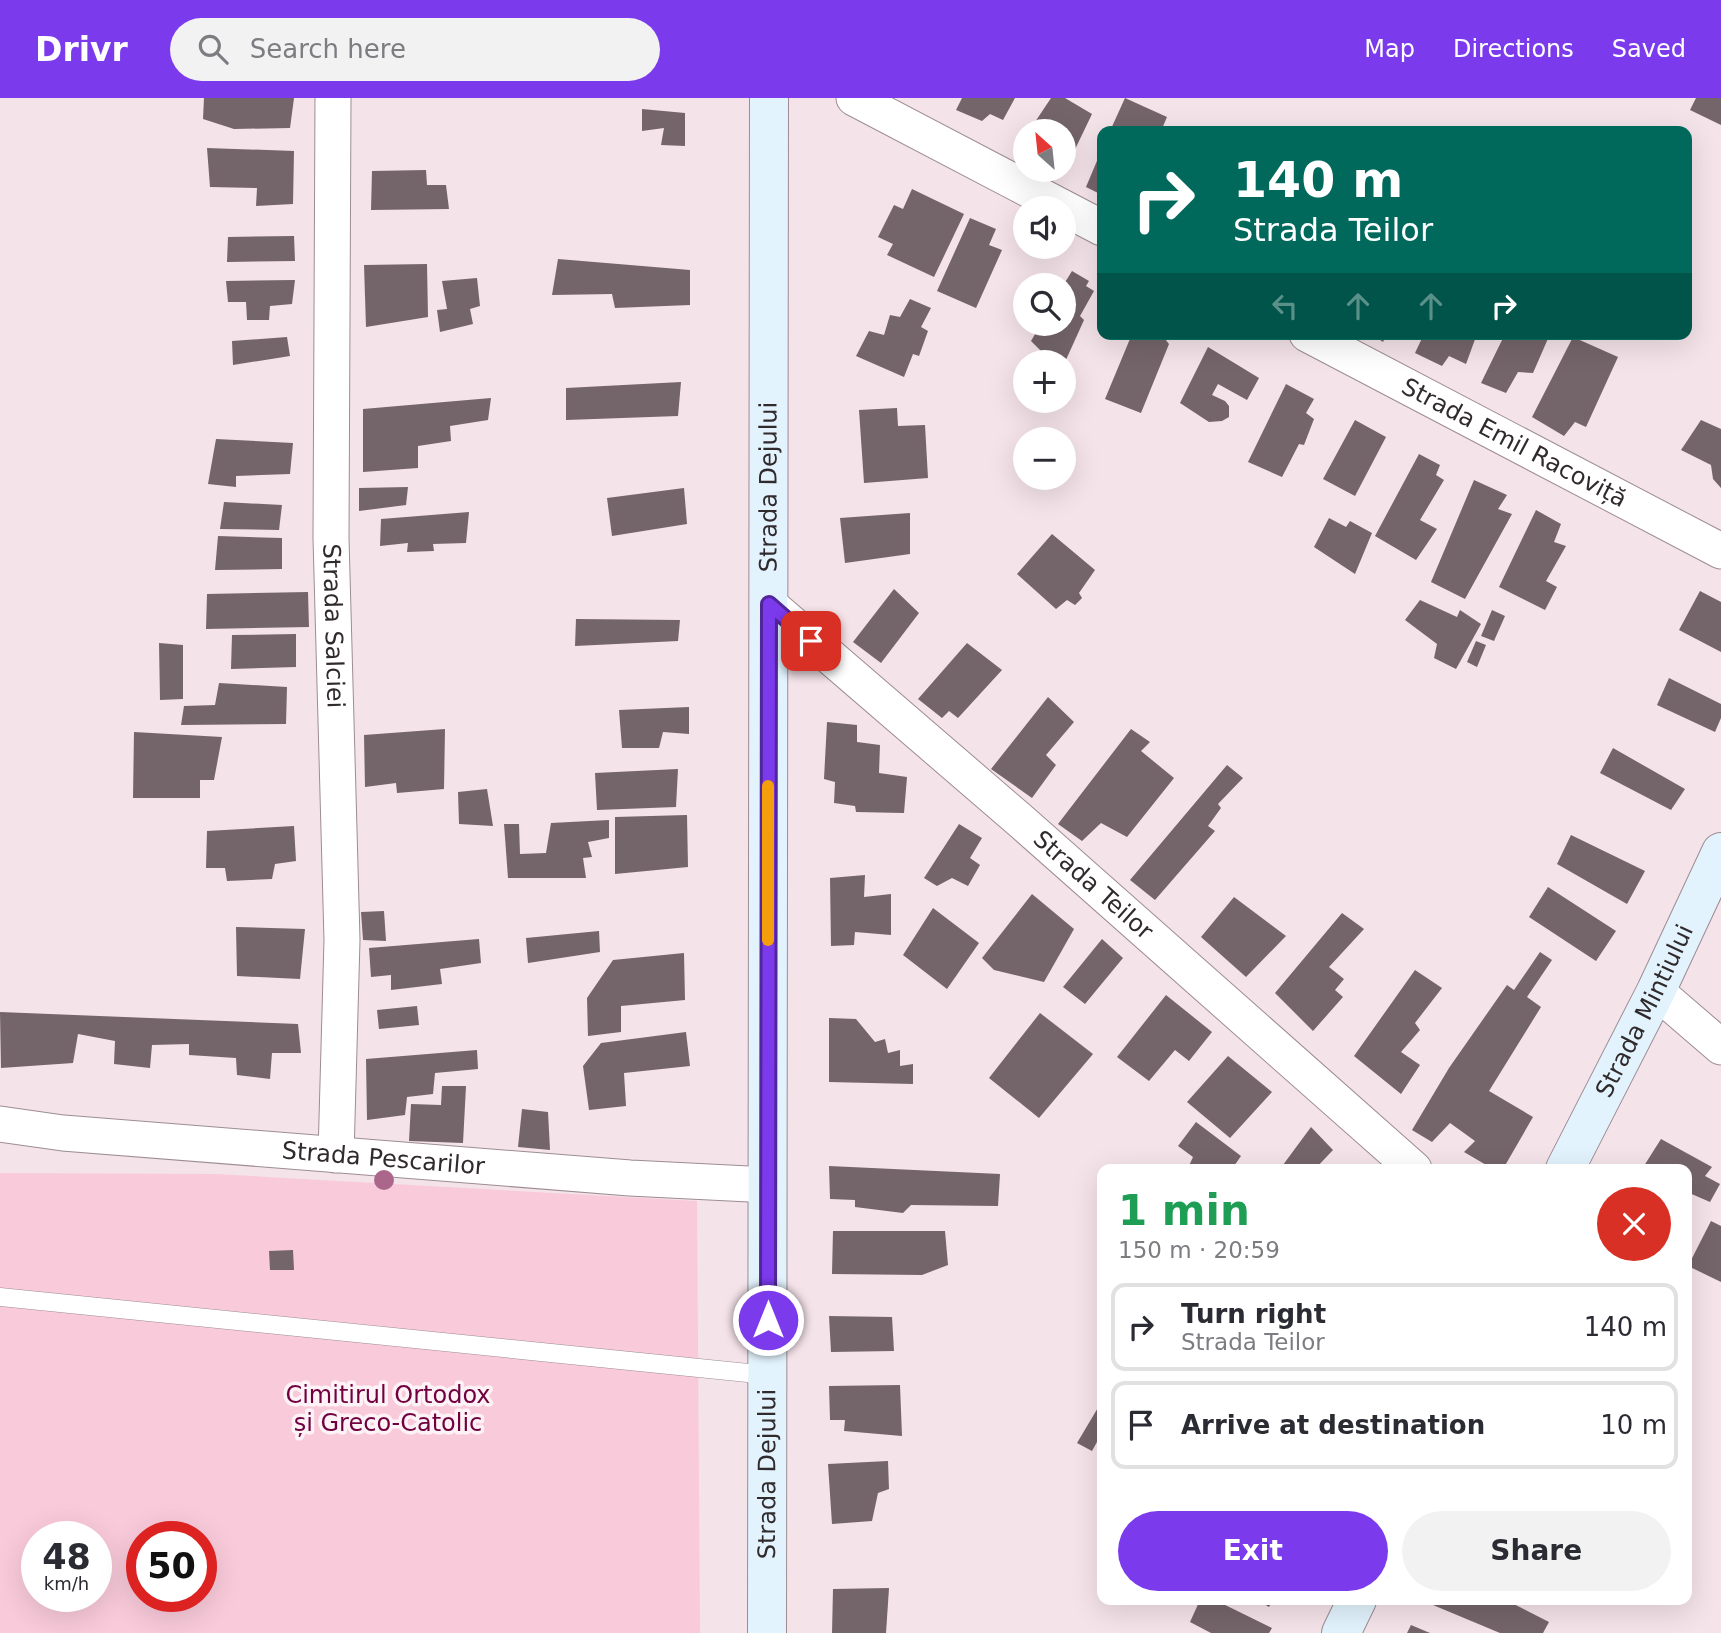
<!DOCTYPE html>
<meta charset="utf-8">
<style>
body{margin:0;font-family:"DejaVu Sans",sans-serif;background:#f2f2f3;color:#2b2b33;height:100vh;display:flex;flex-direction:column;font-size:26px;white-space:nowrap}
*{box-sizing:border-box;margin:0}
p{font-size:23px;color:#7c7c81}
.icon{flex:none;width:38px;height:38px;fill:none;stroke:currentColor;stroke-width:2;stroke-linecap:round;stroke-linejoin:round}
.map{position:relative;flex:1;overflow:hidden}
.side{position:absolute;left:1097px;top:1066px;width:595px;height:441px;display:flex;flex-direction:column;background:#fff;border-radius:14px;box-shadow:0 7px 28px #0002}
.side>*{flex:none}
.top-card{position:absolute;left:1097px;top:28px;width:595px;height:214px;border-radius:14px;box-shadow:0 7px 28px #0002;background:#00695c;color:#fff;overflow:hidden}
.needle{width:46px;rotate:333deg}
.tools{position:absolute;left:1013px;top:21px;display:grid;gap:14px}
.tools a{display:grid;place-items:center;width:63px;height:63px;border-radius:50%;background:#fff;box-shadow:0 7px 28px #0002;font-size:35px}
.speed{position:absolute;left:21px;top:1423px;display:flex;gap:14px;font-size:35px;font-weight:700;text-align:center}
.speed>*{display:grid;place-content:center;width:91px;height:91px;border-radius:50%;background:#fff;box-shadow:0 7px 28px #0002;line-height:1}
.speed small{font-size:18px;font-weight:400}
.speed .limit{border:10px solid #d22;background:#fff;color:#111}
.pin{position:absolute;display:grid;place-items:center;width:60px;height:60px;color:#fff;margin:-30px;border-radius:14px;box-shadow:0 4px 10px #0006}
.me{position:absolute;width:77px;margin:-38px;rotate:0deg;stroke-linejoin:round;filter:drop-shadow(0 0 5px #0008)}
.turn{display:flex;align-items:center;gap:24px;height:147px;padding:0 21px;font-size:32px}
.turn .icon{width:91px;height:91px;stroke-width:2.5}
.turn b{display:block;font-size:49px;line-height:60px}
.lanes{display:flex;align-items:center;height:66px;padding:0 21px;background:#0003;justify-content:center;gap:35px;direction:ltr}
.lanes .off{opacity:.35}
.round{display:grid;place-items:center;flex:none;width:74px;height:74px;border-radius:37px;background:#f2f2f3}
.head{display:flex;align-items:center;justify-content:space-between;height:119px;padding:0 21px}
h1{font-size:42px;font-weight:800;line-height:52px;color:#1e9e55}
.button{display:flex;gap:14px;margin-top:auto;padding:14px 21px}
.button a{flex:1;height:80px;border-radius:42px;background:#7c3aed;color:#fff;font-size:28px;font-weight:800;line-height:80px;text-align:center}
.button a+a{background:#f2f2f3;color:#2b2b33}
ul{padding:0;list-style:none}
li{display:flex;align-items:center;gap:21px;height:88px;margin:0 14px 10px;padding:0 7px;border:4px solid #e1e1e2;border-radius:14px}
li div{flex:1}
li b{display:block;font-size:26px}
li em{font-style:normal}
header{display:flex;align-items:center;gap:42px;box-sizing:border-box;height:98px;padding:0 35px;background:#7c3aed;color:#fff}
header strong{font-size:33px}
nav{display:flex;gap:38px;margin-inline-start:auto;font-size:24px}
.search{width:490px;height:63px;background:#f2f2f3;display:flex;align-items:center;gap:18px;box-sizing:border-box;padding:0 24px;border-radius:38px;color:#7c7c81;font-size:26px}
.map>svg:first-child{display:block}
.green{fill:#f9cada;fill-rule:evenodd}
.building{fill:#74656a}
.lines{fill:none;stroke-linecap:round;stroke-linejoin:round}
.service-casing{stroke:#9d8d92;stroke-width:19}
.minor-casing{stroke:#9d8d92;stroke-width:37}
.secondary-casing{stroke:#9d8d92;stroke-width:40}
.service{stroke:#fff;stroke-width:18}
.minor{stroke:#fff;stroke-width:35}
.secondary{stroke:#e2f3fd;stroke-width:38}
.tree{fill:#ab668b}
.route-casing{stroke:#51269a;stroke-width:18}
.route{stroke:#7c3aed;stroke-width:12}
.slow{stroke:#f59e0b;stroke-width:12}
.labels{text-anchor:middle;stroke-width:7;stroke-linejoin:round;paint-order:stroke}
.street-label{font-size:24px;fill:#302a2c;stroke:#fdf3f6}
.park-label{font-size:24px;fill:#70003e;stroke:#fdf3f6}
</style>
<header>
<strong>Drivr</strong>
<div class="search"><svg class="icon" aria-label="search" viewBox="0 0 24 24"><circle cx="10" cy="10" r="6"/><path d="M15 15l6 6"/></svg>Search here</div>
<nav><a>Map</a><a>Directions</a><a>Saved</a></nav>
</header>
<div class="map">
<svg width="1721" height="1535" viewBox="0 0 1721 1535">
<rect width="100%" height="100%" fill="#f4e3e9"/>
<!-- green -->
<path class="green" d="M0 1075 216 1076 697 1103 700 1535H0ZM37 1438H96V1498H37ZM142 1438H201V1498H142Z"/>
<!-- building -->
<g class="building">
<polygon points="204,0 294,0 290,30 234,31 203,21"/>
<polygon points="962,0 1015,0 1003,22 990,16 982,23 956,12"/>
<polygon points="1051,0 1065,0 1092,16 1067,68 1064,67 1064,33 1029,33"/>
<polygon points="1125,0 1167,19 1161,33 1110,33"/>
<polygon points="1696,0 1721,0 1721,27 1690,12"/>
<polygon points="642,11 685,15 685,48 661,47 664,30 642,33"/>
<polygon points="207,50 294,53 293,106 256,108 257,90 210,89"/>
<polygon points="1102,51 1102,97 1086,89"/>
<polygon points="426,72 427,87 446,87 449,111 371,112 372,73"/>
<polygon points="912,91 964,116 934,179 887,157 893,146 878,139 894,107 903,111"/>
<polygon points="970,120 996,131 989,147 1002,152 976,210 937,193"/>
<polygon points="294,138 295,163 227,164 228,139"/>
<polygon points="558,161 690,172 690,207 615,210 612,196 552,197"/>
<polygon points="427,166 428,219 366,229 364,167"/>
<polygon points="1072,173 1089,183 1086,188 1094,193 1080,218 1084,222 1065,264 1052,264 1031,243 1041,226 1064,226 1064,186"/>
<polygon points="477,180 480,208 470,211 473,226 440,234 437,212 447,211 442,183"/>
<polygon points="295,182 292,206 270,208 269,222 247,222 246,204 228,204 226,183"/>
<polygon points="910,201 931,210 921,229 928,233 919,258 913,256 904,279 856,258 869,233 884,237 890,217 900,219"/>
<polygon points="1132,236 1161,236 1169,246 1141,315 1105,301"/>
<polygon points="1371,236 1387,236 1383,244"/>
<polygon points="1424,236 1477,236 1466,266 1449,258 1442,268 1415,255"/>
<polygon points="1505,236 1550,236 1533,275 1518,274 1506,295 1481,285"/>
<polygon points="287,239 290,258 233,267 232,243"/>
<polygon points="1573,239 1618,259 1586,329 1575,324 1564,338 1532,319"/>
<polygon points="1208,249 1259,280 1247,302 1218,286 1212,297 1225,303 1229,308 1229,319 1222,323 1209,324 1180,305"/>
<polygon points="681,284 678,318 566,322 566,290"/>
<polygon points="1286,286 1314,301 1306,315 1314,321 1304,347 1299,346 1282,379 1248,364"/>
<polygon points="491,300 488,322 450,328 451,343 418,348 418,370 363,374 363,311"/>
<polygon points="897,310 898,328 925,327 928,380 864,385 859,312"/>
<polygon points="1355,322 1386,339 1355,398 1323,381"/>
<polygon points="1701,322 1721,331 1721,390 1713,381 1711,367 1681,352"/>
<polygon points="216,341 293,345 290,376 236,378 236,389 208,386"/>
<polygon points="1419,356 1440,367 1436,377 1444,382 1420,422 1437,431 1416,462 1375,438"/>
<polygon points="1474,382 1507,397 1498,411 1512,416 1465,501 1431,484"/>
<polygon points="408,389 406,407 359,413 359,390"/>
<polygon points="684,390 687,426 612,438 607,400"/>
<polygon points="224,404 282,407 279,432 220,431"/>
<polygon points="1536,412 1561,426 1554,444 1566,448 1546,483 1557,489 1545,512 1499,489"/>
<polygon points="469,414 466,445 433,446 434,453 407,454 408,445 380,448 381,421"/>
<polygon points="910,415 910,456 845,465 840,420"/>
<polygon points="1329,420 1346,429 1350,423 1372,435 1355,476 1314,449"/>
<polygon points="1052,436 1095,472 1079,495 1082,500 1075,507 1067,502 1056,511 1017,476"/>
<polygon points="218,438 282,440 282,471 215,472"/>
<polygon points="894,491 919,515 881,565 853,544"/>
<polygon points="1700,493 1721,504 1721,554 1679,532"/>
<polygon points="308,494 309,529 206,531 207,496"/>
<polygon points="1420,502 1457,519 1460,512 1481,526 1456,571 1434,560 1437,546 1405,522"/>
<polygon points="1492,512 1505,518 1494,543 1481,538"/>
<polygon points="576,521 680,522 678,543 575,548"/>
<polygon points="296,536 296,569 231,571 232,537"/>
<polygon points="1476,543 1486,547 1477,569 1467,564"/>
<polygon points="159,545 183,547 183,601 160,602"/>
<polygon points="967,545 1002,572 958,620 949,613 942,620 918,601"/>
<polygon points="1669,580 1721,606 1721,620 1715,634 1657,607"/>
<polygon points="219,585 287,589 286,626 181,627 184,608 215,607"/>
<polygon points="1048,599 1074,624 1046,657 1056,667 1032,700 991,671"/>
<polygon points="689,609 689,636 663,634 659,650 622,650 619,612"/>
<polygon points="827,624 857,627 857,644 880,647 879,675 907,679 904,715 856,714 855,708 834,705 835,684 824,681"/>
<polygon points="445,631 444,691 397,695 396,685 365,689 364,637"/>
<polygon points="1131,631 1150,644 1141,653 1174,680 1127,739 1101,725 1082,743 1058,726"/>
<polygon points="134,634 222,639 214,682 200,682 200,700 133,700"/>
<polygon points="1613,650 1685,691 1671,712 1600,675"/>
<polygon points="1227,667 1243,680 1218,706 1221,710 1208,728 1215,733 1155,802 1130,782"/>
<polygon points="678,671 676,709 597,712 595,675"/>
<polygon points="487,691 493,728 459,726 458,694"/>
<polygon points="687,717 688,769 615,776 615,719"/>
<polygon points="609,722 609,740 588,744 592,759 583,760 586,780 508,780 504,726 519,726 520,756 546,755 551,725"/>
<polygon points="959,726 982,740 970,760 980,767 968,788 952,780 937,788 924,780"/>
<polygon points="294,728 296,763 275,766 272,781 227,783 225,770 206,770 207,733"/>
<polygon points="1571,737 1645,773 1627,806 1557,766"/>
<polygon points="865,777 864,799 891,796 891,837 855,834 854,847 831,848 830,780"/>
<polygon points="1548,789 1616,833 1596,863 1529,819"/>
<polygon points="1032,796 1074,831 1044,884 994,872 982,860"/>
<polygon points="1234,799 1286,838 1246,879 1201,839"/>
<polygon points="933,810 979,845 947,891 903,857"/>
<polygon points="384,813 386,843 363,842 361,814"/>
<polygon points="1342,815 1364,831 1329,869 1344,881 1335,892 1343,899 1313,933 1275,895"/>
<polygon points="236,829 305,831 300,881 237,878"/>
<polygon points="599,833 600,854 528,865 526,840"/>
<polygon points="479,841 481,865 440,871 442,886 391,892 391,877 371,879 369,850"/>
<polygon points="1102,841 1123,860 1085,906 1063,889"/>
<polygon points="1540,854 1552,862 1527,899 1541,909 1489,993 1533,1019 1503,1071 1493,1071 1464,1054 1475,1043 1450,1025 1432,1044 1412,1032 1449,970 1507,887 1514,892"/>
<polygon points="684,855 685,902 621,908 621,934 588,938 587,900 613,862"/>
<polygon points="1415,872 1442,890 1415,925 1420,932 1401,954 1420,967 1401,996 1354,958"/>
<polygon points="1166,897 1212,934 1189,963 1175,952 1149,983 1117,959"/>
<polygon points="417,908 419,927 379,931 377,912"/>
<polygon points="0,914 298,926 301,955 272,955 270,981 237,977 236,960 189,957 189,946 152,947 150,970 114,966 115,943 78,936 73,965 1,970"/>
<polygon points="1040,915 1093,956 1039,1020 989,980"/>
<polygon points="829,920 856,921 875,944 885,941 888,955 900,952 900,968 913,966 913,986 829,984"/>
<polygon points="686,934 690,968 624,975 626,1008 589,1012 583,968 601,945"/>
<polygon points="477,952 478,971 435,975 433,996 407,999 405,1017 367,1022 366,961"/>
<polygon points="1228,958 1272,994 1230,1040 1187,1004"/>
<polygon points="442,988 466,988 463,1045 409,1043 411,1006 441,1007"/>
<polygon points="522,1011 548,1014 550,1052 518,1049"/>
<polygon points="1196,1024 1241,1058 1232,1071 1188,1070 1193,1059 1178,1048"/>
<polygon points="1311,1029 1333,1052 1315,1071 1280,1071"/>
<polygon points="1661,1041 1712,1069 1705,1078 1720,1086 1710,1104 1687,1094 1687,1071 1642,1071"/>
<polygon points="829,1068 1000,1076 998,1108 911,1107 903,1115 855,1109 855,1102 830,1101"/>
<polygon points="1711,1123 1721,1128 1721,1184 1688,1168"/>
<polygon points="833,1133 945,1133 948,1167 922,1177 832,1176"/>
<polygon points="293,1152 294,1172 270,1172 269,1153"/>
<polygon points="829,1218 892,1219 894,1253 831,1254"/>
<polygon points="900,1287 902,1338 844,1333 845,1322 830,1322 829,1288"/>
<polygon points="1102,1303 1102,1335 1092,1353 1077,1345"/>
<polygon points="888,1363 889,1391 878,1395 872,1423 832,1426 828,1366"/>
<polygon points="889,1490 886,1535 832,1535 833,1491"/>
<polygon points="1200,1502 1215,1502 1272,1530 1269,1535 1211,1535 1190,1524"/>
<polygon points="1257,1502 1273,1502 1269,1509"/>
<polygon points="1421,1502 1506,1502 1549,1524 1543,1535 1500,1535"/>
<polygon points="1411,1527 1430,1535 1407,1535"/>
</g>
<g class="lines">
<defs>
<polyline id="service" points="0,1199 768,1277"/>
<g id="minor">
<path id="s1" d="M333 0 331 440 342 842 336 1057"/>
<polyline points="854,0 1102,130"/>
<path id="s2" d="M1307 236 1721 453"/>
<path id="s3" d="M769 506 1022 724 1414 1071"/>
<polyline points="1656,893 1721,949"/>
<path id="s4" d="M0 1026 63 1035 630 1080 768 1087"/>
</g>
<g id="secondary">
<path id="s5" d="M1565 1071 1656 893 1721 754"/>
<path id="s6" d="M767 1535 769 0"/>
<polyline points="1341,1535 1357,1502"/>
</g>
</defs>
<!-- service casing -->
<use href="#service" class="service-casing"/>
<!-- minor casing -->
<use href="#minor" class="minor-casing"/>
<!-- secondary casing -->
<use href="#secondary" class="secondary-casing"/>
<!-- service -->
<use href="#service" class="service"/>
<!-- minor -->
<use href="#minor" class="minor"/>
<!-- secondary -->
<use href="#secondary" class="secondary"/>
</g>
<!-- trees -->
<circle class="tree" cx="384" cy="1082" r="10"/>
<g class="lines">
<defs>
<polyline id="route" points="768,1222 769,506 811,543"/>
</defs>
<!-- route casing -->
<use href="#route" class="route-casing"/>
<!-- route -->
<use href="#route" class="route"/>
<!-- slow -->
<polyline class="slow" points="768,842 768,688"/>
</g>
<g class="labels">
<!-- street labels -->
<g class="street-label">
<text dy="8" stroke="none"><textPath href="#s2" startOffset="234">Strada Emil Racoviță</textPath></text>
<text dy="8" stroke="none"><textPath href="#s6" startOffset="1146">Strada Dejului</textPath></text>
<text dy="8" stroke="none"><textPath href="#s1" startOffset="528">Strada Salciei</textPath></text>
<text dy="8" stroke="none"><textPath href="#s3" startOffset="429">Strada Teilor</textPath></text>
<text dy="8" stroke="none"><textPath href="#s5" startOffset="177">Strada Mintiului</textPath></text>
<text dy="8" stroke="none"><textPath href="#s4" startOffset="385">Strada Pescarilor</textPath></text>
<text dy="8" stroke="none"><textPath href="#s6" startOffset="159">Strada Dejului</textPath></text>
</g>
<!-- park labels -->
<g class="park-label">
<text x="388" y="1305">Cimitirul Ortodox<tspan x="388" dy="28">și Greco-Catolic</tspan></text>
</g>
</g>
</svg>
<div class="tools">
<a><svg class="needle" viewBox="-14 -14 28 28"><path d="M0-13l5 13h-10z" fill="#e53935"/><path d="M0 13l5-13h-10z" fill="#7c7c81"/></svg></a>
<a><svg class="icon" aria-label="sound" viewBox="0 0 24 24"><path d="M4 9h4l5-4v14l-5-4H4zM17 9q2 3 0 6"/></svg></a>
<a><svg class="icon" aria-label="search" viewBox="0 0 24 24"><circle cx="10" cy="10" r="6"/><path d="M15 15l6 6"/></svg></a>
<a>+</a>
<a>−</a>
</div>
<div class="speed"><div>48<small>km/h</small></div><div class="limit">50</div></div>
<div class="pin" style="left:811px;top:543px;background:#d93025"><svg class="icon" aria-label="arrive" viewBox="0 0 24 24"><path d="M6 21V4h12l-3 4 3 4H6"/></svg></div>
<svg class="me" style="left:768px;top:1222px" viewBox="-20 -20 40 40"><circle r="17" fill="#7c3aed" stroke="#fff" stroke-width="3"/><path d="M0-11L8 9 0 5-8 9z" fill="#fff"/></svg>
<div class="top-card">
<div class="turn"><svg class="icon" aria-label="right" viewBox="0 0 24 24"><path d="M7 20v-9h11M14 6l5 5-5 5"/></svg><div><b>140 m</b>Strada Teilor</div></div>
<div class="lanes"><svg class="icon off" aria-label="left" viewBox="0 0 24 24"><path d="M17 20v-9H6M10 6l-5 5 5 5"/></svg><svg class="icon off" aria-label="ahead" viewBox="0 0 24 24"><path d="M12 20V5M6 11l6-6 6 6"/></svg><svg class="icon off" aria-label="ahead" viewBox="0 0 24 24"><path d="M12 20V5M6 11l6-6 6 6"/></svg><svg class="icon" aria-label="right" viewBox="0 0 24 24"><path d="M7 20v-9h11M14 6l5 5-5 5"/></svg></div>
</div>
<section class="side">
<div class="head"><div><h1>1 min</h1><p>150 m · 20:59</p></div><a class="round" style="background:#d93025;color:#fff"><svg class="icon" aria-label="close" viewBox="0 0 24 24"><path d="M6 6l12 12M18 6L6 18"/></svg></a></div>
<ul>
<li><svg class="icon" aria-label="right" viewBox="0 0 24 24"><path d="M7 20v-9h11M14 6l5 5-5 5"/></svg><div><b>Turn right</b><p>Strada Teilor</p></div><em>140 m</em></li>
<li><svg class="icon" aria-label="arrive" viewBox="0 0 24 24"><path d="M6 21V4h12l-3 4 3 4H6"/></svg><div><b>Arrive at destination</b></div><em>10 m</em></li>
</ul>
<div class="button"><a>Exit</a><a>Share</a></div>
</section>
</div>
